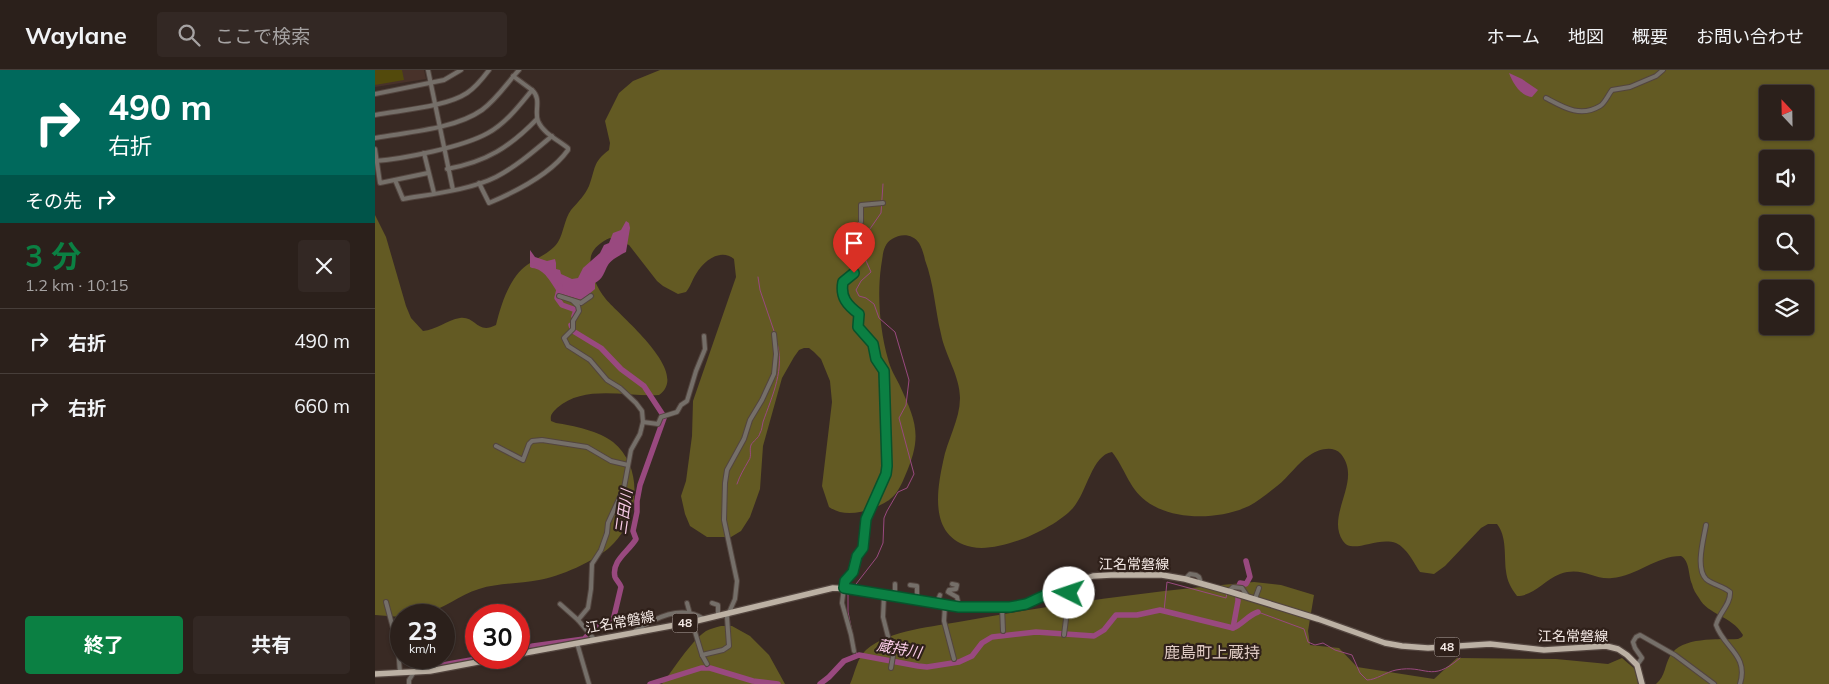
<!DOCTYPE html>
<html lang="ja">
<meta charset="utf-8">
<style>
body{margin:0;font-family:Mulish,"Noto Sans JP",sans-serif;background:#332824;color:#f1f3f6;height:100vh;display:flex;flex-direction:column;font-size:19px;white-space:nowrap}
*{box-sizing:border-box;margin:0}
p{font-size:16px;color:#a6a3a3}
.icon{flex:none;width:28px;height:28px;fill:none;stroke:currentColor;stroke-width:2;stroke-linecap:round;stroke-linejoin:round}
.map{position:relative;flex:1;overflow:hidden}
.side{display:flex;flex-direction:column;background:#2b201b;width:375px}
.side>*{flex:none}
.guide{background:#00695c;color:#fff;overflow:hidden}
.needle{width:32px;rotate:338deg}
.fabs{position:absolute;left:1384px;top:15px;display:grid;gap:10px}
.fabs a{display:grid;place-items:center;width:55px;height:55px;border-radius:5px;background:#2b201b;box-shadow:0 1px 4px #0004,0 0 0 1px #473e3a;font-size:25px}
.speed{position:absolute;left:15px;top:534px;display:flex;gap:10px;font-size:25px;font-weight:700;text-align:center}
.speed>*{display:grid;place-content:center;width:65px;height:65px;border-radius:50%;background:#2b201b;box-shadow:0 1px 4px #0004,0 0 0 1px #473e3a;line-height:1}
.speed small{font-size:12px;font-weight:400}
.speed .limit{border:8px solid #d22;background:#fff;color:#111}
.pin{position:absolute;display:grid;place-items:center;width:42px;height:42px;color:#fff;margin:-51px -21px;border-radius:50% 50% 50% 0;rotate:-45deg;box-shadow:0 0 5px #0007}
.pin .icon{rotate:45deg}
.me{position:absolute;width:55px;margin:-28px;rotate:274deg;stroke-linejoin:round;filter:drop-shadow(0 0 4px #0008)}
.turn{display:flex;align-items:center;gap:18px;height:105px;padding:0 25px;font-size:22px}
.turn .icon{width:65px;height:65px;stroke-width:2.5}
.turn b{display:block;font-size:35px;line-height:42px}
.then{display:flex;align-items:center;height:48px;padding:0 25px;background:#0003;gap:10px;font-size:19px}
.round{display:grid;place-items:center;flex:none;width:52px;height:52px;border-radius:5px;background:#332824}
.summary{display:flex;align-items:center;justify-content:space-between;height:85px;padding:0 25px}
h1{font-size:30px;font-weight:700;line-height:38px;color:#0b8043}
.primary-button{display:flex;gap:10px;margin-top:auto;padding:10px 25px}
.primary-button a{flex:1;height:58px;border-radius:5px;background:#0b8043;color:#fff;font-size:20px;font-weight:700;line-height:58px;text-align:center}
.primary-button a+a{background:#332824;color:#f1f3f6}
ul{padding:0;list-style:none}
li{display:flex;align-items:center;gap:15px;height:65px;padding:0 25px;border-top:1px solid #473e3a}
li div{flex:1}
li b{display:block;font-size:19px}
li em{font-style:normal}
header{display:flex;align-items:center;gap:30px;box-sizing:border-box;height:70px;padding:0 25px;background:#2b201b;border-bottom:1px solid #473e3a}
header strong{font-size:24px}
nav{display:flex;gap:28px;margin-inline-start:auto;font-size:18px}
.search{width:350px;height:45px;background:#332824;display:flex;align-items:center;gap:12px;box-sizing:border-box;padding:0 18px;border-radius:5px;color:#a6a3a3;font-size:19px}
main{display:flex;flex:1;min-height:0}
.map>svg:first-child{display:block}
.built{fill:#48322a}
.green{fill:#534a0c}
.forest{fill:#635a23;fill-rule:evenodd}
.water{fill:#99497f}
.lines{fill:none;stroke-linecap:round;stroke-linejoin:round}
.stream{stroke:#99497f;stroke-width:1}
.river{stroke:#99497f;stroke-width:5.5}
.minor-casing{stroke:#53453f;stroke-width:6}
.primary-casing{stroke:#53453f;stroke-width:8}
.minor{stroke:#756f69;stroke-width:4}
.primary{stroke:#bcb1a4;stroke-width:5.5}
.route-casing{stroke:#07532c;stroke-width:12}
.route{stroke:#0b8043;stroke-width:9}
.labels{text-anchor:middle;stroke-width:4.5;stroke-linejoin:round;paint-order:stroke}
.shield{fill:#2f201a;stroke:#b9ada8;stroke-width:1}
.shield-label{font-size:12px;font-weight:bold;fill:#f4e9e5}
.street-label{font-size:14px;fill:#f4e9e5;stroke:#2f201a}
.water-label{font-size:15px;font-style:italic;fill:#fdcfeb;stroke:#2f201a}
.quarter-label{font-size:16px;fill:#e0cbc4;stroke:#2f201a}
</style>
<header>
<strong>Waylane</strong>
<div class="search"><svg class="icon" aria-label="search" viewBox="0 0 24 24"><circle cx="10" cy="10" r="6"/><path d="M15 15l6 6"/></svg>ここで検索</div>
<nav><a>ホーム</a><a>地図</a><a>概要</a><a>お問い合わせ</a></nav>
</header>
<main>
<section class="side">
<div class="guide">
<div class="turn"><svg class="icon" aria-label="right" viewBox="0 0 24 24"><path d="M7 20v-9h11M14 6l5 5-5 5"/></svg><div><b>490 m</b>右折</div></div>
<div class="then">その先<svg class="icon" aria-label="right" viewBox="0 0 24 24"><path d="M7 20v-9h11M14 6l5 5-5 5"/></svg></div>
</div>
<div class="summary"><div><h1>3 分</h1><p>1.2 km · 10:15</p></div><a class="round"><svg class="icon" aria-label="close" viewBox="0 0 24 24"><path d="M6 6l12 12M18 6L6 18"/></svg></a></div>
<ul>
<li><svg class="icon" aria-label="right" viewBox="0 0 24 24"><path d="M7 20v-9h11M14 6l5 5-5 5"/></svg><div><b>右折</b></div><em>490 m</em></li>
<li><svg class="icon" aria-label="right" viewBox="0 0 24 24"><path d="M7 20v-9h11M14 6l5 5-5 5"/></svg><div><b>右折</b></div><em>660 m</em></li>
</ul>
<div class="primary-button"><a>終了</a><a>共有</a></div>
</section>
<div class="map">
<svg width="1454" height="614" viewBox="0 0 1454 614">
<rect width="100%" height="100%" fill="#392a24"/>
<!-- built -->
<polygon class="built" points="0,0 49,0 51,9 0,17"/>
<!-- green -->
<polygon class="green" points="0,0 27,0 29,10 0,15"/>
<!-- forest -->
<g class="forest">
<path d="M285 0H1454V614H1281C1291 605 1289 597 1295 586 1307 566 1342 570 1363 569L1367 567 1368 565C1356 545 1333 545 1324 528 1321 524 1318 519 1317 514 1313 505 1315 491 1306 486 1281 486 1262 506 1237 508 1218 510 1207 496 1185 504 1169 510 1159 526 1142 526 1136 518 1132 511 1131 501 1129 485 1132 467 1122 454H1113L1106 458 1070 496 1059 504 1045 502C1039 493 1032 478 1021 473 1002 466 977 485 968 471 950 445 988 411 966 384 958 375 944 379 935 385 922 393 914 407 902 416 893 423 883 431 874 436 844 450 798 451 771 431 753 417 750 398 737 382 717 385 712 422 698 438 679 459 625 483 597 477 555 468 561 424 568 392 572 370 585 350 585 328 585 306 570 285 566 264 560 239 559 214 550 190 549 185 547 178 544 173 538 164 526 163 517 169 507 175 508 187 506 197 502 226 505 261 513 289 515 298 520 306 524 314 541 351 548 366 530 406 523 423 518 430 501 437 485 443 469 447 454 437L447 416 457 332 455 311 446 289 439 282 434 278H429L424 280 419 287 407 308 388 376 385 419 375 447 366 461 356 467H332L315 456 310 444 306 426 311 411 317 366 318 331 361 207 359 189C346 178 329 190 321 204 317 210 316 216 311 222L303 224 288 216 282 211 254 175 235 168C227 171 218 178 216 186 213 200 222 218 230 228 243 245 317 302 284 325 251 327 209 314 182 338 177 343 175 345 176 351L181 353C197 355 226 362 238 372 270 398 264 451 235 477 220 491 184 507 164 510 144 514 123 513 104 519 84 525 69 539 49 544 42 546 34 545 26 545V547L0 545V145L11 167 31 236 36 248 48 261C61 260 72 250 85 248 101 246 102 265 121 255 126 234 135 207 152 195 162 188 177 182 183 172 189 162 189 150 196 140 203 132 210 125 214 116 221 98 217 93 234 80L235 73 230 51 244 23 258 11ZM1392 24H1430V61H1392ZM1392 89H1430V126H1392ZM1392 154H1430V191H1392ZM1392 219H1430V256H1392Z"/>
<path d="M879 512 906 515 939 525 933 561 935 575 964 578 982 597 1059 609 1082 588 1181 589 1233 594 1247 588 1261 600 1263 614H475C480 603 482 588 491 580 515 559 559 557 589 551 685 534 782 520 879 512Z"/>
<path d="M346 556H357L375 566 394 585 410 614H287C299 599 315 572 331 561 335 559 341 557 346 556Z"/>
</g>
<!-- water -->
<g class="water">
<path d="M1134 3 1147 9 1163 20 1157 27C1145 26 1138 13 1134 3Z"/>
<path d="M251 151 254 153 255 158 251 182C245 185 236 190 233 195 229 202 228 209 220 213V219L207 230 183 223C176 213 170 199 157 198L155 197V180L160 187 172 191 180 189 181 193V199L185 200 186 204 197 209 203 208 208 198 225 183 229 175 234 173 238 163 246 160Z"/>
</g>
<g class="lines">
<!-- stream -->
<g class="stream">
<polyline points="383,207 385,220 400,264"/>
<path d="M362 414C365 405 369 399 374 390 377 386 374 380 376 375 378 371 384 368 385 363 387 360 387 356 388 352 397 326 411 298 401 270"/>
<polyline points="860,516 865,513"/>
<polyline points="478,518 502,487 508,473 509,448 512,441 523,422 532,418 539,404 524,348 531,335 534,310 520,262 504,248 499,234 491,228 484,226 481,220 486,211 496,202 488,184 487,175 490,166 506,143 508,114"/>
<polyline points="473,522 473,542 482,586"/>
<polyline points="789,541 792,512 851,528 852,523"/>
<path d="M883 542 929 559 933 572 940 575 948 573 960 580 977 585 985 603 992 610C1001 610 1011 602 1021 600 1052 594 1055 614 1085 588"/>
</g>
<!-- river -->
<g class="river">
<polyline points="185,216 182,228 187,235 201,240 199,246"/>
<polyline points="196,255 198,261 226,278 246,299 269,316 288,345"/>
<polyline points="858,558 863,531 863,519 865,513 871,514 875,507 871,491"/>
<path d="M144 580 158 576 209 569 221 556 237 555 246 517C245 513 241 510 240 507 236 491 254 481 261 469L258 461 262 442V431L265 415 289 348"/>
<polyline points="40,599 51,598 107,588"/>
<polyline points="275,614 326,598 335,598 378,611 403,614"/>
<path d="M445 614 454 607 469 591 484 585 543 596 552 597 584 592 597 586 607 573 617 567 661 562 719 566 729 560 741 545H762L785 540 858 558C867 555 873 545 883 542"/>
</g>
<defs>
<g id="minor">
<polyline points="53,0 78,120"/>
<polyline points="0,24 69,10 86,0"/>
<path d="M1171 28C1188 37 1205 48 1225 36 1230 33 1233 25 1237 20L1255 17 1281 6 1288 0"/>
<path d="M0 45C26 40 71 37 92 23 101 17 108 8 114 0"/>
<path d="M0 68C33 62 80 59 107 40 122 29 132 13 144 0"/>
<polyline points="0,79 5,113 53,103"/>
<polyline points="49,83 59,123"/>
<path d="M0 91C28 89 88 77 113 63 131 53 144 36 157 20L138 6"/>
<path d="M72 99C111 92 135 77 162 49"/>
<path d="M20 110 28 129C57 124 95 120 121 107 142 96 159 81 177 66"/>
<path d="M104 113 114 133C140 122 176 104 193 80V78C183 70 168 63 163 51 159 41 167 29 157 20"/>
<polyline points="184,226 206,233 216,226"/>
<polyline points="198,231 203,236 204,241 198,251 198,259 189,268 193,276 215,290 232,310 245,318 261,333 267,341 268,352 265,364 256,380 249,418 233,453 232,463 226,480 217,494 216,519 213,538 203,550 219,569"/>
<polyline points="268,352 283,354 286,347 302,342 306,335 312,331 321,301 330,279 329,266"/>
<polyline points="121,376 148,390 154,374 157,371 167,370 212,377 236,391 253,395"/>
<path d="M1331 455C1329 468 1320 498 1331 509 1338 515 1348 516 1355 522 1356 534 1344 543 1341 555 1349 578 1374 585 1365 614"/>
<polyline points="784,494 785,505"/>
<polyline points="774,496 775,504"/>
<polyline points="810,509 815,504 821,505 824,507 826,513"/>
<polyline points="577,514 582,515 581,519 574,520 573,522 582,527 584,537"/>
<polyline points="535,515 542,516 542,530"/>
<polyline points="854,521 858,517 867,518 873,527"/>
<polyline points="509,525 508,547 518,586 516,598"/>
<polyline points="516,526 520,520 520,514"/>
<polyline points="880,529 884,518"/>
<polyline points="11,532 23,577 25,603"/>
<polyline points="312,533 315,544"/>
<polyline points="337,533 343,535 343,546"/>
<polyline points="562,533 565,525"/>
<polyline points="185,534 203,550"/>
<polyline points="570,535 569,551 579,589"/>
<polyline points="627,537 628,561"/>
<polyline points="317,552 327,585 332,594"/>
<path d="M260 561C280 548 306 534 329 549"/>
<polyline points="689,565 693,533 692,515"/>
<polyline points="202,573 214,614"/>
<path d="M479 581 476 565 467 533 468 525 470 511 478 502 482 485 488 478 491 449 511 404 512 396 509 301 501 289 498 274 483 257 484 244C476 237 459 222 469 210 473 206 477 205 481 200L471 187 470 181 478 163 486 152V135L508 133"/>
<polyline points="327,585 348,580 354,576 352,547 360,529 362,511 349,450 350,413 352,400 369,369 375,350 387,330 399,304 401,284 399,264"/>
<polyline points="1262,595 1267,588 1260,578 1258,572 1261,567 1265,565 1300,585 1339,614"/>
<polyline points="34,614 34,610 39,602"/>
</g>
<g id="primary">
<polyline points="144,584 317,552 458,518 475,519 584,537 635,537 651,534 692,515 718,506 736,505 787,505 810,509 856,522 943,549 1010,573 1027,576 1053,578 1115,574 1169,580 1231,576 1243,579 1252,585 1262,595 1267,614"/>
<polyline points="0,604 55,601 124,588"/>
</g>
</defs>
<!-- minor casing -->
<use href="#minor" class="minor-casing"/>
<!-- primary casing -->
<use href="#primary" class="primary-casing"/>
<!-- minor -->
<use href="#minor" class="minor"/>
<!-- primary -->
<use href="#primary" class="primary"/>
</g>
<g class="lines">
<defs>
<path id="route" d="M479 203 468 212C465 227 472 235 484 244L483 257 498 274 501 289 509 301 512 396 511 404 491 449 488 478 482 486 478 502 470 511 469 518 584 537H635L651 534 692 515 694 523"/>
</defs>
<!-- route casing -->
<use href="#route" class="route-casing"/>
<!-- route -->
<use href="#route" class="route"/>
</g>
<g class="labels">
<!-- shield labels -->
<g class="shield">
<rect x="297.5" y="543.5" width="25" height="19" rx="4"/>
<rect x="1059.5" y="567.5" width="25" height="19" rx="4"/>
</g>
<g class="shield-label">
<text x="310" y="557">48</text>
<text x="1072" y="581">48</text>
</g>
<!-- street labels -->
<g class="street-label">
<text x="759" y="499">江名常磐線</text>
<text transform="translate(245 552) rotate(-10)" y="5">江名常磐線</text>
<text x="1198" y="571">江名常磐線</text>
</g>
<!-- water labels -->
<g class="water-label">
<text transform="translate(249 442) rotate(-82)" y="5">三田川</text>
<text transform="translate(524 579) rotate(10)" y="5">蔵持川</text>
</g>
<!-- quarter labels -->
<g class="quarter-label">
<text x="837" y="588">鹿島町上蔵持</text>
</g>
</g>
</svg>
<div class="fabs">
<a><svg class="needle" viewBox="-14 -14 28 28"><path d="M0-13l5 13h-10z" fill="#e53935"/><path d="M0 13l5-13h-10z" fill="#a6a3a3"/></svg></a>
<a><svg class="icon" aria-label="sound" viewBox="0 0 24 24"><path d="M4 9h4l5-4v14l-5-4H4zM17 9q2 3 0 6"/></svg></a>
<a><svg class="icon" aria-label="search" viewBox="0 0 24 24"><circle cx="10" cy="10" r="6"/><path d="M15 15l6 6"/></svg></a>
<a><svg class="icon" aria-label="layers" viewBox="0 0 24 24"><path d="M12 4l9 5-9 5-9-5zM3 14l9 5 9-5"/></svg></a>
</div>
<div class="speed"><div>23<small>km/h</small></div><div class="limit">30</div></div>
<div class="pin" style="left:479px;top:203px;background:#d93025"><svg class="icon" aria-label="arrive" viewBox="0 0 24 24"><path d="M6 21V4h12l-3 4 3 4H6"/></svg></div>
<svg class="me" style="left:694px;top:523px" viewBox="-20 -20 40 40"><circle r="19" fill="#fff"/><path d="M0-13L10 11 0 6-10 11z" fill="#0b8043"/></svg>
</div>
</main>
